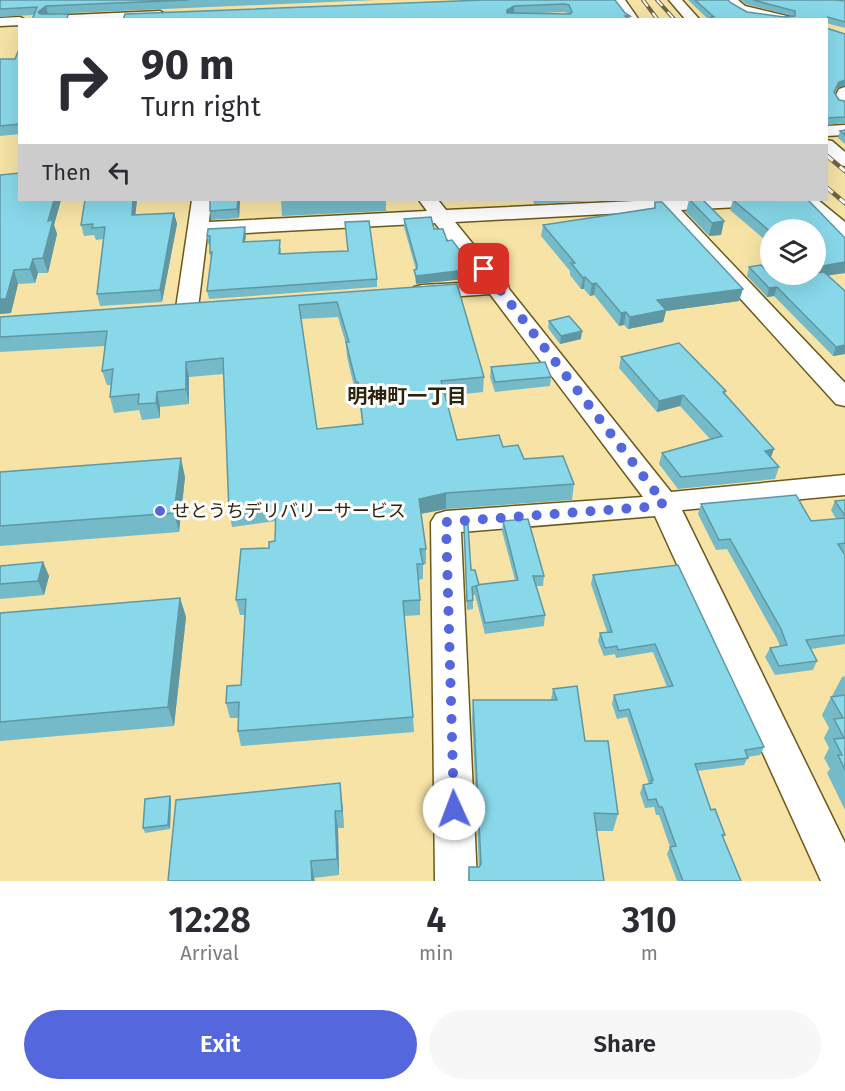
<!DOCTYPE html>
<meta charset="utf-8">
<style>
body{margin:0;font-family:"Fira Sans","Noto Sans JP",sans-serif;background:#f7f7f7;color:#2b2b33;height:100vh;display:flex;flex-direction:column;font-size:22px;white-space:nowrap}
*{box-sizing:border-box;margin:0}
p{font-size:20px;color:#7c7c81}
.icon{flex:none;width:33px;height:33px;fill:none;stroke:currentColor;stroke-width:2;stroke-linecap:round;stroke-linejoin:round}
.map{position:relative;height:881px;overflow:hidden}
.drawer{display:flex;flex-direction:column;background:#fff;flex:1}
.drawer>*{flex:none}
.guide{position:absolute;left:18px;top:18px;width:810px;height:183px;border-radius:0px;box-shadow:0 6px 24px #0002;background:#fff;color:#2b2b33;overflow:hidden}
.buttons{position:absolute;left:760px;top:219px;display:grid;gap:12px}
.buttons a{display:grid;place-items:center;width:66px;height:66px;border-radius:50%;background:#fff;box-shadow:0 6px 24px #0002;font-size:30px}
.pin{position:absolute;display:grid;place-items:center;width:51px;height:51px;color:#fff;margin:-26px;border-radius:12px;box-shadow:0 3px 9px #0006}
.me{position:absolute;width:66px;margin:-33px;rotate:358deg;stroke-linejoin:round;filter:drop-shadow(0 0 4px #0008)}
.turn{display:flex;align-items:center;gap:21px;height:126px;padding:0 24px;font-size:27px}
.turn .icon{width:78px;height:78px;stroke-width:2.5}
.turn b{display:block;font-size:42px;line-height:51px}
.then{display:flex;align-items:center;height:57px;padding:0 24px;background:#0003;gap:12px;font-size:22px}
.eta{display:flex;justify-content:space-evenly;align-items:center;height:102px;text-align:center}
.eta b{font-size:36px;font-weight:600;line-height:42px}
.cta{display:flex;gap:12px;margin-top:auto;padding:12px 24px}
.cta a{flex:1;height:69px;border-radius:36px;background:#5567dd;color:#fff;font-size:24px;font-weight:600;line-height:69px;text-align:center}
.cta a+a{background:#f7f7f7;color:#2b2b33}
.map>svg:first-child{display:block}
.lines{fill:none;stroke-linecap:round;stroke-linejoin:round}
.minor-casing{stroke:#6a591b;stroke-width:3}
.minor{fill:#fff;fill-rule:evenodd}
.rail-far1-casing{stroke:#706540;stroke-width:4}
.rail-casing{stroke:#706540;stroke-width:4.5}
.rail-far1{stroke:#fff;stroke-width:2;stroke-dasharray:8;stroke-linecap:butt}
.rail{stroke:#fff;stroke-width:3;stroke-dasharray:9;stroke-linecap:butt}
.wall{fill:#75bac8;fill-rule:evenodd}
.shaded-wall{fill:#5f97a3}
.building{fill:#88d8e9;stroke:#5f97a3;stroke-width:1.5;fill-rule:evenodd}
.route{stroke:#5567dd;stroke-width:10;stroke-dasharray:0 18}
.poi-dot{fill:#5567dd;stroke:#fff;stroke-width:2}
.labels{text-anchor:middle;stroke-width:6;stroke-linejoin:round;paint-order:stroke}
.poi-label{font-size:18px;fill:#2b240b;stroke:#fff;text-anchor:start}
.neighbourhood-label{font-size:20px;font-weight:bold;fill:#2b240b;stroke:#fff}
</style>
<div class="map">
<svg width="845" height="881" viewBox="0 0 845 881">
<rect width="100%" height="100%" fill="#f6e3a5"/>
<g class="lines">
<defs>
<g id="minor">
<polygon points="612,0 625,0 639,20 626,20"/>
<polygon points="669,0 682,0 700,20 686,20"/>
<path d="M724 0H738L745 6 791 17 792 20C769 20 740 20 724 0Z"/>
<polygon points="160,11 167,15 165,18 42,20 48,16"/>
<polygon points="20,17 26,20 20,20 20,25 0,26 0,18"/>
<polygon points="845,87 845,107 839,105 834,99 839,89"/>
<polygon points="845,125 845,135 826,136 826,126"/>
<polygon points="826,140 832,141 845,152 845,166 839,165 826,154"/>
<polygon points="192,200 211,200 209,222 427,211 419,200 438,200 446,210 656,200 767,200 765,204 758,206 681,210 845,383 845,406 836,404 661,211 455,222 503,281 507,282 509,289 671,492 845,475 845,495 682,510 845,843 845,881 821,881 655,516 461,532 477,881 435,881 431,522 436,514 446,511 643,497 490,294 422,299 414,297 411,292 414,287 422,285 480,282 435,223 207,235 198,308 195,313 187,315 179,313 176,308"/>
<polygon points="798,200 818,200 845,222 845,238 838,236"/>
</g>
</defs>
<!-- minor casing -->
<use href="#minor" class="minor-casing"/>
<!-- minor -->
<use href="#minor" class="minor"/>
<defs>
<g id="rail-far1">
<polyline points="643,0 658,20"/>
<polyline points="657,0 675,20"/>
</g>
<g id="rail">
<polyline points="826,155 845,171"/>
<polyline points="826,187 845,203"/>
</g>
</defs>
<!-- rail-far1 casing -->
<use href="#rail-far1" class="rail-far1-casing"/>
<!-- rail casing -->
<use href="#rail" class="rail-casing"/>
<!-- rail-far1 -->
<use href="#rail-far1" class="rail-far1"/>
<!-- rail -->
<use href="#rail" class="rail"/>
</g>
<!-- wall -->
<g class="wall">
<polygon points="0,0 376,0 48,14 0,17"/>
<path d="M615 0 625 13 630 16V20H123ZM563 12 568 13 569 14H518Z"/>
<polygon points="688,0 728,0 731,3 747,12 784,17 792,16 746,4 741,0 836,0 845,1 845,28 826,23 826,20 709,20"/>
<polygon points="826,28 837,88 835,93 839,100 845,101 845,123 826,125"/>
<polygon points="20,47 20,134 0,136 0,59 15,59"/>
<polygon points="845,130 845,144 838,138 840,131"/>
<polygon points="0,175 20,200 61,200 54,225 57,234 48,273 38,273 35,283 18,284 11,313 0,314"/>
<polygon points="137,200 135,215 174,213 177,224 162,302 100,306 97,294 103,239 96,240 94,235 84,236 81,225"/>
<polygon points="210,200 265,200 240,201 239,218 211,220 210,211"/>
<polygon points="281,200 386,200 386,211 282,216"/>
<polygon points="533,200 619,200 534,204"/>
<polygon points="689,200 703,200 724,221 721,235 709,236 686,212"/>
<polygon points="733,200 808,200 845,238 845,273 827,275 845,291 845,354 833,356 774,296 767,297 747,276 749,267 761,265 775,279 808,274 816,274 816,230 771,230 771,245 730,210"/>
<polygon points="655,202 739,301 666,311 663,322 628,329 624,325 619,326 594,295 590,296 584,289 581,289 570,275 570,271 541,236 543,225 654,208"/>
<polygon points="404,219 434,229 447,241 474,278 416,284 415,278 414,270 416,270 404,227"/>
<polygon points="246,235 245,242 281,248 281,254 377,279 377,287 209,299 207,291 211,261 210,253 210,244 208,244 207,236"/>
<path d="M457 284 484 377 483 392 445 396 457 440 503 447 574 484 572 500 446 509 421 514 426 549V564L423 565V579L418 580 420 600V615L404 616 413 717 414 732 241 746 238 731V718H230L226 703 241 685 245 615H240L236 600 269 548 275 541 276 521 232 527 229 511 224 374 189 377V404L160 407V418L142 420 139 410 114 413 110 397 111 385H107L102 371 105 346 0 352V317ZM338 317 346 344 347 357 352 378 357 397H359L362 424 317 429 301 319Z"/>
<polygon points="549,321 581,339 560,344 548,328"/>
<polygon points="621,357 726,391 725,394 771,458 779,467 775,479 678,489 659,464 662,453 710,439 680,406 657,412 619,368"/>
<polygon points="491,367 551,377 550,386 495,392 490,377"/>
<polygon points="0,472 185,477 179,532 0,546"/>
<polygon points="845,500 845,552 843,553 845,555 845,644 811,649 817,661 813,670 775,675 765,657 770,648 780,646 777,639 727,549 716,550 698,514 701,504 811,521 836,519 831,510 835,501"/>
<polygon points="503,521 544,576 543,586 536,586 545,615 544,626 485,634 475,595 473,595 473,609 467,610 464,525 471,570 479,585 515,580 502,531"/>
<polygon points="43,562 49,576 44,595 0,599 0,566"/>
<polygon points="593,575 764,747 760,755 748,757 744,765 697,771 711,810 725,835 723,838 741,881 677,881 667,854 670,847 659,815 656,815 654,807 645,808 640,793 643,785 649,784 627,717 617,719 612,704 614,695 667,687 653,652 616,658 615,654 604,656 598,641 600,633 607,632 591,584"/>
<polygon points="180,598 186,617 174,726 0,741 0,613"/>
<polygon points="845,676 845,810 827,773 830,769 824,758 829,748 824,738 829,728 822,715 831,697 833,697 832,696 842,677"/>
<polygon points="553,689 585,741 618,814 613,831 597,831 604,881 468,881 469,867 479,867 472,718 473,700 551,700"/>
<polygon points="171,800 170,829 145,833 143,828"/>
<polygon points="342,800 344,828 338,828 339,875 314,878 168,881"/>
</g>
<!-- shaded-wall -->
<g class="shaded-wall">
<polygon points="46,6 48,14 40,20 38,12"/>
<polygon points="514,6 514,14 507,18 507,10"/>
<polygon points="845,80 845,86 837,88 832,98 839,82"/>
<polygon points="54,200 61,200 54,225 57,234 48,273 43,258 48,221"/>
<polygon points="133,200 137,200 134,227 132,215"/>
<polygon points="238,200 240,200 239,218 237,209"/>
<polygon points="174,213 177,224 162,302 160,290"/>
<polygon points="724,221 721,235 709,236 712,223"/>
<polygon points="245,227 246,235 244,250 243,242"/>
<polygon points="33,259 38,273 35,283 30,269"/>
<polygon points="845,262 845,273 818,277 822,266"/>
<polygon points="474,269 474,278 416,284 416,276"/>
<polygon points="14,270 18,284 11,313 0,314 0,299"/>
<polygon points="585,277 584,289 581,289 583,278"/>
<polygon points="596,283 594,295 590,296 592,284"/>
<polygon points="777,287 774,296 767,297 769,288"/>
<polygon points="743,289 739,301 666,311 663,322 628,329 630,317 657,300"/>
<polygon points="626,312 624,325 619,326 621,313"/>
<polygon points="582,331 581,339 560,344 561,336"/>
<polygon points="845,345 845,354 833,356 836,347"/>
<polygon points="186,362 189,377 189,404 186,389"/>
<polygon points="157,392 160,407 160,418 156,403"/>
<polygon points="683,395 680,406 657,412 659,401"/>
<polygon points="774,449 770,460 765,451"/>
<polygon points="181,458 185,477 179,532 174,513"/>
<polygon points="446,493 446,509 419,514 419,499"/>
<polygon points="43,562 49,576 44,595 38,581"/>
<polygon points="180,598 186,617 174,726 168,707"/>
<polygon points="340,783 342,800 344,828 342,811"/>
<polygon points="170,796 171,800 170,829 168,825"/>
<polygon points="335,811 338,828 339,875 337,859"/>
<polygon points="311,861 314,878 315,881 312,881"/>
</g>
<!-- building -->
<g class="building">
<polygon points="0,0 188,0 46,6 38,12 40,14 68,14 67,20 32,20 37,7 0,9"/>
<path d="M483 0H615L625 13 630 16H625L629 20H123L125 14ZM564 4 569 5 572 12 570 14 507 13V10L514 6Z"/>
<polygon points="695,0 728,0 731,3 747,12 784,17 795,16 795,11 753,0 836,0 845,1 845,22 828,17 825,20 713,20 711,17 714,17"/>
<polygon points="826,28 845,34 845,80 839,82 834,92 839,100 845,101 845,117 826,118"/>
<polygon points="20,47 20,124 0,126 0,59 15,59"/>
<polygon points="845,130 845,135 840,131"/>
<polygon points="20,173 20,200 54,200 48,221 53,220 43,258 33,259 30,269 14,270 6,299 0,299 0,175"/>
<polygon points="85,200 133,200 132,215 174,213 160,290 97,294 105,227 92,228 93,224 81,225"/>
<polygon points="210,200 238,200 237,209 210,211"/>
<polygon points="690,200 703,200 724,221 712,223"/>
<polygon points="733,200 808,200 845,238 845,262 822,266 816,261 816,230 771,230 771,232"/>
<polygon points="655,202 662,202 743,289 657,300 666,310 630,317 626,312 621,313 596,283 592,284 585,277 583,278 571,263 575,263 543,225 655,208"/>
<polygon points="431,217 434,229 443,229 447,241 452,240 474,269 416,276 414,270 417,269 417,265 404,219"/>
<polygon points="369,221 377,279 207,291 212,252 210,253 210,236 207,236 208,229 245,227 243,242 280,240 279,254 320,252 348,251 345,222"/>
<polygon points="761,265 775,279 808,274 816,274 816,273 824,272 845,291 845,345 836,347 777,287 769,288 749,267"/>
<path d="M457 284 484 377 441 381 457 440 499 435 503 447 518 445 524 459 563 456 574 484 446 493 419 499 426 549H420L423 564H417L420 600 403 601 413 717 238 731 239 702 226 703 227 686 241 685 246 599 236 600 241 549 269 548V542L275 541 276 505 229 511 223 358 186 362V389L157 392 156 403 138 404 139 394 110 397 113 369 102 371 107 331 0 337V317ZM337 302 349 342H346L351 363 356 382H358L363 424 317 429 299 305Z"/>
<polygon points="569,316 582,331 561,336 549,321"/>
<polygon points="679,343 726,391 723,392 774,449 765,451 779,467 681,477 662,453 722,436 683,395 659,401 621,357"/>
<polygon points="545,362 551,377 495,382 491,367"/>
<polygon points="181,458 174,513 0,526 0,472"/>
<polygon points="796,495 811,521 845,518 845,543 838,544 845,555 845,635 806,640 817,661 779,666 770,648 787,645 781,629 730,539 719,540 701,504"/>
<polygon points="845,500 845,516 835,501"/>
<polygon points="528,519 544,576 533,576 545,615 485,623 476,585 518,580 503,521"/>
<polygon points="464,525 468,525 471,570 475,570 479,585 472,587 473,600 467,601"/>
<polygon points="43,562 38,581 0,584 0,566"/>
<polygon points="678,565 764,747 745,750 748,758 695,764 711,810 715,809 725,835 722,835 741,881 683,881 670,847 676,846 662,807 659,807 656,799 648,800 643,785 652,783 651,780 653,780 629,709 619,711 614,695 673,686 655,644 618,650 617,646 605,648 600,633 612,632 593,575"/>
<polygon points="180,598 168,707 0,722 0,613"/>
<polygon points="577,686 585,741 608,741 618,814 594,813 604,881 469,881 469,867 479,867 481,864 473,700 557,700 553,689"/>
<polygon points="845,695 845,770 838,755 842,755 834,739 844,738 834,719 843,718 831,697"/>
<polygon points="340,783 342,811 335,811 337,859 311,861 312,881 168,881 176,800"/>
<polygon points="170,796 168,825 143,828 145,799"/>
</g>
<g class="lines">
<!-- route -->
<polyline class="route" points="454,809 446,522 648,507 664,503 484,269"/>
</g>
<!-- markers -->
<circle class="poi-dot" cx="160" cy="511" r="6"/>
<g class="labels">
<!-- poi labels -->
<g class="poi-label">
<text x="172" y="517">せとうちデリバリーサービス</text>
</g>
<!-- neighbourhood labels -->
<g class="neighbourhood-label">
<text x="407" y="403">明神町一丁目</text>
</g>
</g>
</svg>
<div class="buttons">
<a><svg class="icon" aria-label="layers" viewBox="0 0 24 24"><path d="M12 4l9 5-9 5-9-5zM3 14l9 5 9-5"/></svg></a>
</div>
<div class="pin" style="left:484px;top:269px;background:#d93025"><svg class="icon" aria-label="arrive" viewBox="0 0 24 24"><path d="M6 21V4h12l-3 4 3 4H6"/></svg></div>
<svg class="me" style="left:454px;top:809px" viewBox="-20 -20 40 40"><circle r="19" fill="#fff"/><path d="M0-13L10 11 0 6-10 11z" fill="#5567dd"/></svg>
<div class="guide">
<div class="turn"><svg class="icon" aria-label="right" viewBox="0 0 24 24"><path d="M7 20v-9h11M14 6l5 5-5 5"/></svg><div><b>90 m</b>Turn right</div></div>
<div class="then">Then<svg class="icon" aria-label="left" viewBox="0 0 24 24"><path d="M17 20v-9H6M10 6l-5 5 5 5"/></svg></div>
</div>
</div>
<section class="drawer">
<div class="eta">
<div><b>12:28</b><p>Arrival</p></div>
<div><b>4</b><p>min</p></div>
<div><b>310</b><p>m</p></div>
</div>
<div class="cta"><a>Exit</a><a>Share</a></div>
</section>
